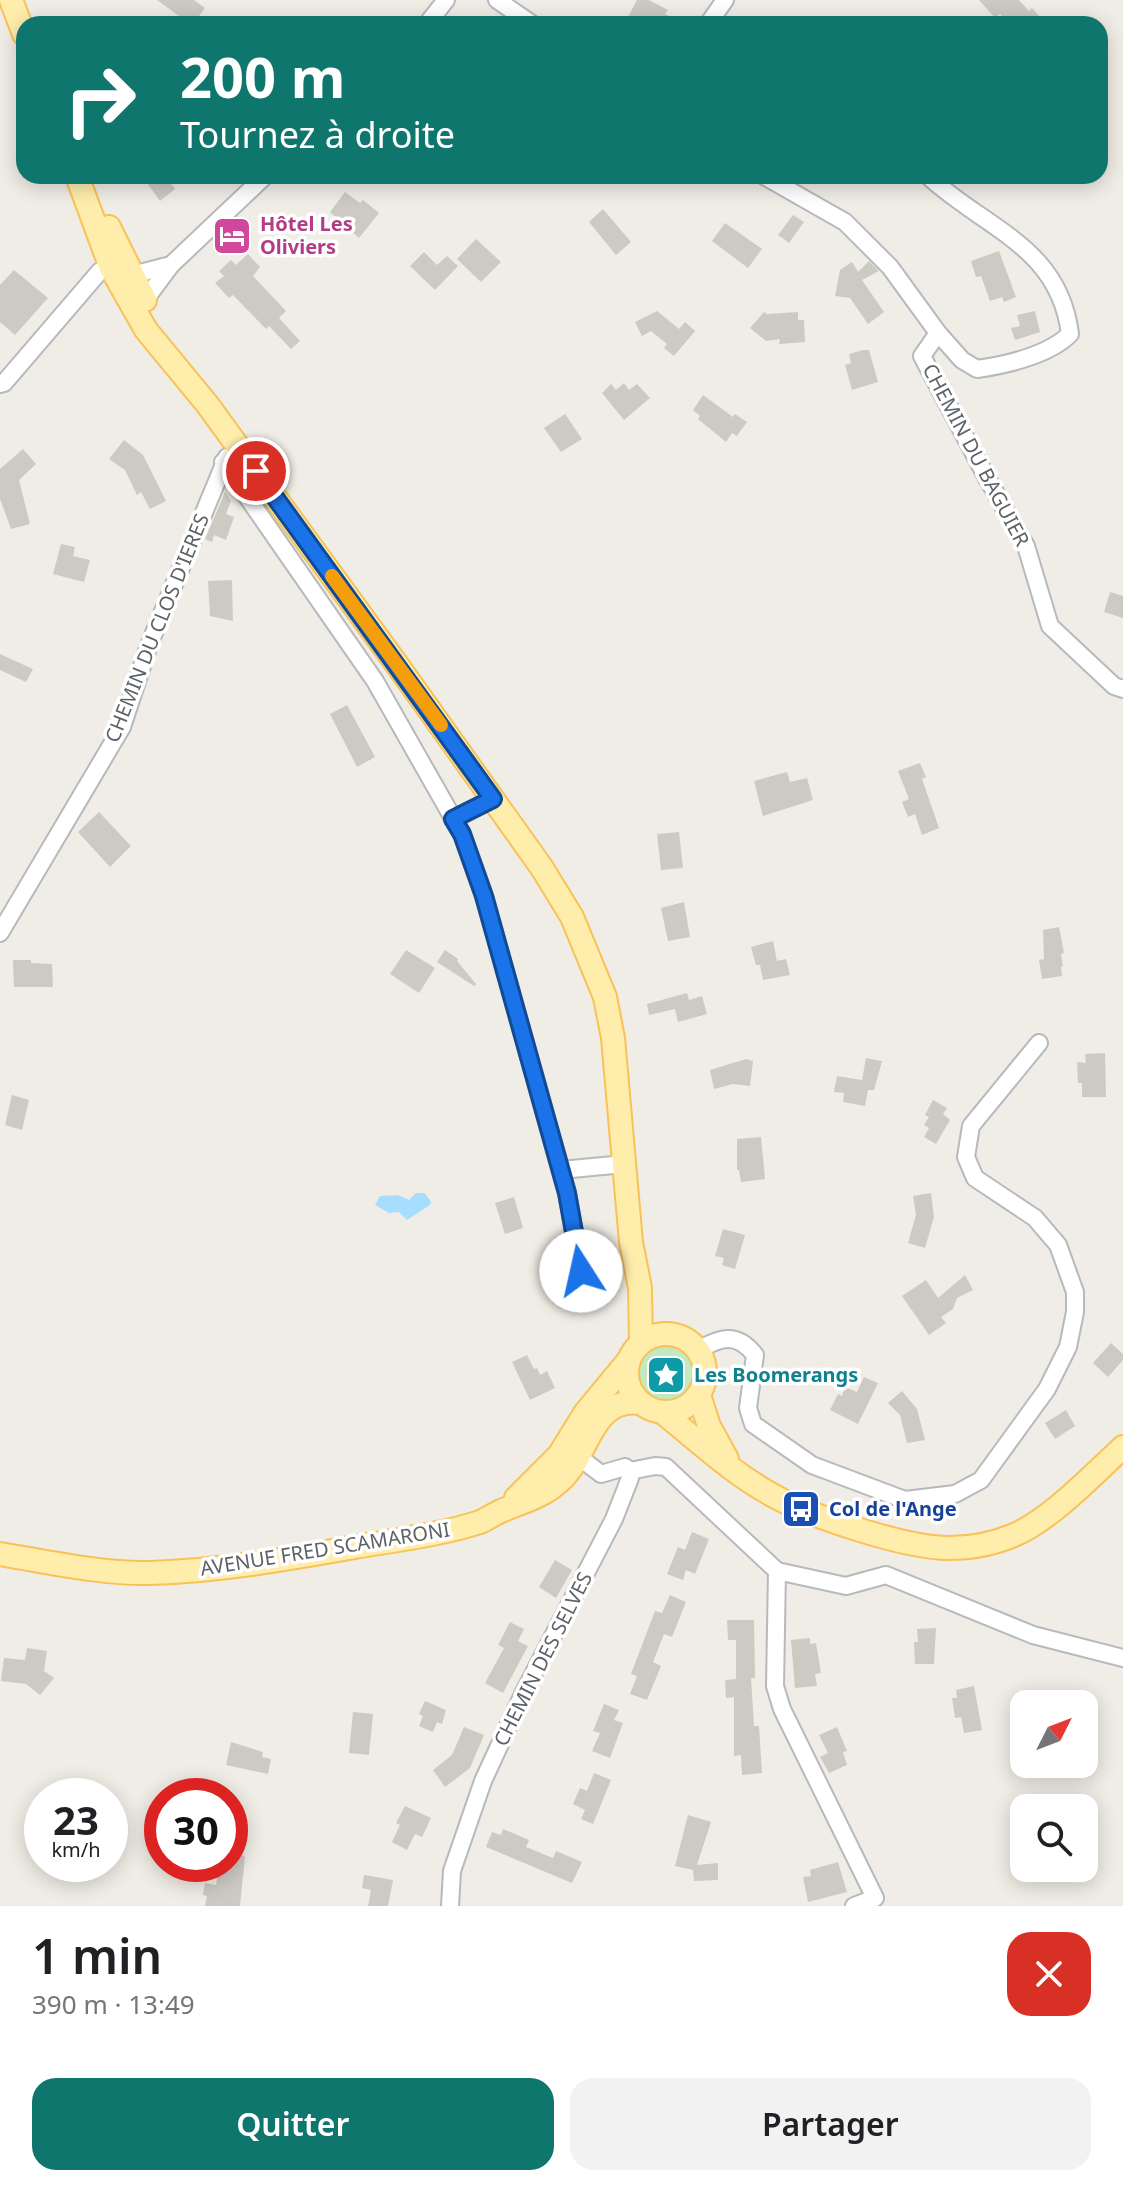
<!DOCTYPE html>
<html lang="fr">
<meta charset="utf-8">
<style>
body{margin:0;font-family:"Noto Sans",sans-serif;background:#f2f2f2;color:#202124;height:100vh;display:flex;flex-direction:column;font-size:30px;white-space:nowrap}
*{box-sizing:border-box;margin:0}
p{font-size:26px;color:#757577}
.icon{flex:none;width:44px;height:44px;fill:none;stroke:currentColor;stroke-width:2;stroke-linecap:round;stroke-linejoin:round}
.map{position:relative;height:1906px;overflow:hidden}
.drawer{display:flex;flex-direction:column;background:#fff;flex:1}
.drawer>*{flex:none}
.hud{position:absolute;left:16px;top:16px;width:1092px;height:168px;border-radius:24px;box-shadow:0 4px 20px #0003;background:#0f766e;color:#fff;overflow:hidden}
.needle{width:52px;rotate:48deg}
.fabs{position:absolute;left:1010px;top:1690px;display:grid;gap:16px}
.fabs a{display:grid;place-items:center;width:88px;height:88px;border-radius:16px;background:#fff;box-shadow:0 4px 20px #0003;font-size:40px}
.speed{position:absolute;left:24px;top:1778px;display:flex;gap:16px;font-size:40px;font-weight:700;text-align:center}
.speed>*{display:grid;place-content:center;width:104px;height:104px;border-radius:50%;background:#fff;box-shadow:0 4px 20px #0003;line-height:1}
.speed small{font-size:20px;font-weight:400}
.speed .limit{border:12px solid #d22;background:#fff;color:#111}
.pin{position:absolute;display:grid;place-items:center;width:68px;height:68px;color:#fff;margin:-34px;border:4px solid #fff;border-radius:50%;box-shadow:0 2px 8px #0007}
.me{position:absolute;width:88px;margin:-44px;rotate:350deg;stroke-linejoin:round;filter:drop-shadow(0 0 6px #0008)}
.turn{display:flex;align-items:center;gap:28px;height:168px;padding:0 32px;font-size:36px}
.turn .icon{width:104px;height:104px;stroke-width:2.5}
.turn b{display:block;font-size:56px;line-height:68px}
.round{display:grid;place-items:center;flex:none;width:84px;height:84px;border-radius:24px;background:#f2f2f2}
.summary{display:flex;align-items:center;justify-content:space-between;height:136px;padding:0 32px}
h1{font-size:48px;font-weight:600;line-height:60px}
.button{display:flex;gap:16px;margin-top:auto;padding:16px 32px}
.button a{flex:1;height:92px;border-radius:24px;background:#0f766e;color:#fff;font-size:32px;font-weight:600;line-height:92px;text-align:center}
.button a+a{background:#f2f2f2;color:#202124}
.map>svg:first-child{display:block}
.green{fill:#c3e9c1}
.water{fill:#a7deff}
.building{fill:#cdcac4}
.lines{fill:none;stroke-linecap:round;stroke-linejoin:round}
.minor-casing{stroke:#b6b9bd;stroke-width:20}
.major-casing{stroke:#f8c257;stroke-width:26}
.minor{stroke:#fff;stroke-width:16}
.major{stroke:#ffedac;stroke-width:22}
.route-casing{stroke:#114b97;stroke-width:20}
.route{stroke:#1a73e8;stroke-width:14}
.slow{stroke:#f59e0b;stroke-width:14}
.labels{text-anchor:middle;stroke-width:7;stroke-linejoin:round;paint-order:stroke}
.hotel-label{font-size:20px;font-weight:bold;fill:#b23c85;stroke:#fff;text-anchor:start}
.street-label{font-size:20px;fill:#5d6267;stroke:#fff}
.culture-label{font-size:20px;font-weight:bold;fill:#0d838f;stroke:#fff;text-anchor:start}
.transit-label{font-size:20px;font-weight:bold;fill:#164399;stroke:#fff;text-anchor:start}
</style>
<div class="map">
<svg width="1123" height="1906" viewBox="0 0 1123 1906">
<rect width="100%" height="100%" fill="#f0ede6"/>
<!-- green -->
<circle class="green" cx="667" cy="1373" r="29"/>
<!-- water -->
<polygon class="water" points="416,1193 425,1193 431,1202 430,1205 407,1220 399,1212 389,1213 375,1205 380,1196 398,1195 409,1200"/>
<!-- building -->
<g class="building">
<polygon points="157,0 194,0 205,8 193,24 190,24"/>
<polygon points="637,0 649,0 668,10 665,14 684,24 637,24 627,19"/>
<polygon points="979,0 1019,0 1029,11 1032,8 1046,24 1008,24 1000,14 995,18"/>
<polygon points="142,176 165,176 175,189 160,201"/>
<polygon points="345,192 360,203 363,200 379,213 359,238 330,212"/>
<polygon points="603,209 631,242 616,255 589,222"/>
<polygon points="793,215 804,222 789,243 778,235"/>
<polygon points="725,223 762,249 748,268 712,241"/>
<polygon points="476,239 501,262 481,282 457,259"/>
<polygon points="999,251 1016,297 1004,302 1002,297 990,301 981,276 976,277 971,261"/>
<polygon points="424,252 437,265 447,256 458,266 435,290 410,266"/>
<polygon points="248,254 260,267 253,276 286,311 279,318 300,341 291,349 269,326 266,329 233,295 229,298 215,283 224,276 219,271 231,260 236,265"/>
<polygon points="869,261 879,271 862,280 884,312 868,324 850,298 835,296 840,270 852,262 858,272"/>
<polygon points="14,270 48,298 15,335 0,322 0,285"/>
<polygon points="657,311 679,329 685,322 695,331 674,356 664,348 667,344 651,331 642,336 635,322"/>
<polygon points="1035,311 1040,332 1015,340 1011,328 1020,326 1017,315"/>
<polygon points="764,312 767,314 798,312 798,320 804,320 805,342 779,344 780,339 766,341 750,328"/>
<polygon points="863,350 869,350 878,382 852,390 845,365 851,363 849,354"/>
<polygon points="624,383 629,390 637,384 650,398 624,420 602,393 611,384 616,390"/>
<polygon points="703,395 733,417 735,414 747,422 737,436 732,433 726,442 698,419 700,416 693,410"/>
<polygon points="565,414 582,439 561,452 544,428"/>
<polygon points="124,440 143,455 166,501 150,509 141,492 137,495 125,470 109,459"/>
<polygon points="23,449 36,464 19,480 30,524 11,529 0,499 0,469"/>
<polygon points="225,492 231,501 226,514 234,517 226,540 214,535 212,542 205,539"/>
<polygon points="61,544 75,547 73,556 90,560 84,582 53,574"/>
<polygon points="232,580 233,621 210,616 208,581"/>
<polygon points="1110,592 1123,596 1123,618 1104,612"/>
<polygon points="0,654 33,669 26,682 0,670"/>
<polygon points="347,705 375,757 357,767 330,714"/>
<polygon points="920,763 926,777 922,779 939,828 922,835 915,814 908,817 902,802 909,799 898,771"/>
<polygon points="787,772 790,782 807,778 813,800 763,816 754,781"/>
<polygon points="99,812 131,846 110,867 78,832"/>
<polygon points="679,832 683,868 661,870 657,834"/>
<polygon points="684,902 690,937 668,941 661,908"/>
<polygon points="1059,927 1064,953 1061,954 1063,966 1061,967 1062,976 1042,979 1039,960 1044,959 1043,930"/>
<polygon points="773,941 777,961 786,959 790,975 763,980 760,965 756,965 751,947"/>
<polygon points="406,950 435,968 419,993 390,974"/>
<polygon points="445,950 458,959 457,961 476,984 474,986 437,962"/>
<polygon points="13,960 31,960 31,963 52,964 53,987 14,987"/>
<polygon points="687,993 689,1000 702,996 707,1014 678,1022 675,1009 649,1015 647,1004"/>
<polygon points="1105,1053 1106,1097 1082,1097 1082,1083 1078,1083 1077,1062 1086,1063 1085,1054"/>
<polygon points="866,1058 882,1061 874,1090 868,1090 865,1106 843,1102 844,1093 834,1092 837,1076 862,1080"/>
<polygon points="746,1059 753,1061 750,1086 733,1084 714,1089 710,1070"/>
<polygon points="12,1095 29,1100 22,1130 5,1125"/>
<polygon points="933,1100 947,1108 943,1114 950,1120 936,1144 924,1137 929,1128 924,1125 929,1117 925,1115"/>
<polygon points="761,1137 765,1179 741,1182 739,1170 737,1170 737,1139"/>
<polygon points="931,1193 934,1217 925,1248 908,1243 916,1215 913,1196"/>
<polygon points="514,1197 523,1228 505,1234 495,1203"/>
<polygon points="723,1229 745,1235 735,1269 722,1265 724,1258 715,1256"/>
<polygon points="965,1275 973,1290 957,1298 953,1309 941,1317 946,1323 929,1335 902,1296 926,1280 938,1298"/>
<polygon points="1111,1343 1123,1354 1123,1360 1108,1377 1093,1363"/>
<polygon points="527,1355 534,1369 537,1368 540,1375 547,1371 555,1388 530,1400 512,1362"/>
<polygon points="864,1377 878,1383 858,1424 830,1410 838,1394 842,1396 845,1387 857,1392"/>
<polygon points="902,1391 917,1409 925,1440 907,1443 900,1415 888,1403"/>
<polygon points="1066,1410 1075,1426 1055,1439 1045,1423"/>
<polygon points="692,1532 709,1539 695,1574 686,1570 683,1580 667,1574 678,1547 685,1550"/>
<polygon points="555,1560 572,1570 556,1598 539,1587"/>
<polygon points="670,1595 686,1602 672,1637 664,1634 653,1662 661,1666 647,1700 630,1694 637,1676 631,1674 655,1611 662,1613"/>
<polygon points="727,1620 754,1620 755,1678 751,1678 754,1726 759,1726 762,1773 742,1775 741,1755 734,1756 734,1697 726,1698 725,1680 736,1679 736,1640 728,1640"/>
<polygon points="510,1622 524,1629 518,1641 528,1646 503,1693 485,1683 504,1648 498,1645"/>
<polygon points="936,1628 934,1664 915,1664 914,1642 918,1642 917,1629"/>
<polygon points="810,1638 810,1644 816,1643 821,1673 815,1674 817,1686 795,1688 791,1640"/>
<polygon points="27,1648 47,1651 44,1671 54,1678 40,1695 26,1684 1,1681 4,1658 25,1660"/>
<polygon points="974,1686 982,1730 964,1733 961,1717 955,1718 952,1698 957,1698 956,1690"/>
<polygon points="425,1701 446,1710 442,1724 437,1722 433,1732 419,1726 423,1716 419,1714"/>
<polygon points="604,1704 619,1710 614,1720 623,1723 610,1758 592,1751 600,1733 593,1731"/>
<polygon points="353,1712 373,1714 369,1755 349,1753"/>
<polygon points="464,1727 484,1735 470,1768 445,1787 433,1770 452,1755"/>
<polygon points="837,1727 847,1751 843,1752 847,1765 829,1773 820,1757 828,1753 819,1735"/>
<polygon points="231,1742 263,1752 262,1757 271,1759 268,1774 226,1765"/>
<polygon points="594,1773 611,1780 593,1824 581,1819 585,1810 573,1804 580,1788 587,1791"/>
<polygon points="405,1806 431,1818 422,1837 415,1834 407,1850 392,1842 400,1825 396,1823"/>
<polygon points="688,1815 711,1822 697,1865 718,1863 718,1880 694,1881 693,1870 675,1866"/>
<polygon points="503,1829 529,1840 526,1847 553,1858 556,1851 582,1862 572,1883 486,1847 492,1832 501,1835"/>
<polygon points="230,1853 245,1856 240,1906 205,1906 207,1896 203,1895 205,1883 216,1885 219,1864 230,1864"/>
<polygon points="838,1862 847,1892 808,1902 803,1877 811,1876 810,1870"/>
<polygon points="364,1875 393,1880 388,1906 368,1906 371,1890 362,1888"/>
</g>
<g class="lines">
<defs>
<g id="minor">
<polyline points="497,0 532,24"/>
<polyline points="427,24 446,0"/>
<polyline points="708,24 725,0"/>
<path d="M764 176 845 222 890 267 938 333 962 360 977 369C1006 365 1049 355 1070 334 1059 246 985 229 928 176"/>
<polyline points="132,275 171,265"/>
<polyline points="136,298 145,300 171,265 265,176"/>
<polyline points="938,333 922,356 987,478 1026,546 1050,626 1114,686 1123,689"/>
<polyline points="0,384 4,383 100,271 111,268 118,270"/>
<polyline points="223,462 375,681 462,834 484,896 567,1193 586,1297"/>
<polyline points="453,819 493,799"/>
<polyline points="0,933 122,727 149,645 227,457"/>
<polyline points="561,1170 624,1164"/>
<path d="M698 1350C721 1337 737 1332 755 1355L748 1408 753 1424 812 1465 905 1500 955 1494 981 1480 1047 1389 1068 1347 1075 1312V1292L1058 1245 1035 1218 975 1178 966 1157 971 1126 1039 1043"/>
<polyline points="630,1471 655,1466 666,1467 777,1571 775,1686 782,1709 875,1898 854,1906"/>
<polyline points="777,1571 846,1586 886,1575 1033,1635 1123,1658"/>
<polyline points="450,1906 452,1871 483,1781 524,1692 614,1519 630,1478 630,1471 625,1467 601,1474 579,1457 574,1449"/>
</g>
<g id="major">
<polyline points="11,0 24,34"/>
<polyline points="77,176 111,268 146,330 207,404 398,666 542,868 572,917 605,997 613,1038 631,1242 640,1288 641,1342"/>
<polyline points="109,227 145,300"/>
<circle cx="666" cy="1373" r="39"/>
<polyline points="699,1395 709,1426 727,1459"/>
<path d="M662 1412C698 1441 733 1474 774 1496 812 1517 906 1548 949 1548 971 1548 993 1544 1014 1535 1050 1520 1094 1474 1123 1447"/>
<polyline points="516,1498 559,1455 585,1413 628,1361"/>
<path d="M0 1554C49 1562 101 1574 150 1573 219 1571 287 1559 355 1547 396 1540 440 1535 480 1522 487 1519 494 1514 501 1511 522 1502 543 1497 560 1481 591 1453 590 1397 641 1403"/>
</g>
</defs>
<!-- minor casing -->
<use href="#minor" class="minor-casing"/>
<!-- major casing -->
<use href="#major" class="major-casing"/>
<!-- minor -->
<use href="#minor" class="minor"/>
<!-- major -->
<use href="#major" class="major"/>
</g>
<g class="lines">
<defs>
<polyline id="route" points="256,471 493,799 453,819 462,834 484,896 567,1193 581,1271"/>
</defs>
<!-- route casing -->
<use href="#route" class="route-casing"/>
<!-- route -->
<use href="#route" class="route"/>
<!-- slow -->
<polyline class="slow" points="332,576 441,725"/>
</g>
<!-- icons -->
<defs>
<symbol id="hotel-square" viewBox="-11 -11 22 22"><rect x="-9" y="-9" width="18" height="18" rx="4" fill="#d1479c" stroke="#fff"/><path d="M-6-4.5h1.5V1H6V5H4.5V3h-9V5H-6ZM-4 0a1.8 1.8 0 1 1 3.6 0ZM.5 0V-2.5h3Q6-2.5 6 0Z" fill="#fff"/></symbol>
<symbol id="sight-square" viewBox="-11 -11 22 22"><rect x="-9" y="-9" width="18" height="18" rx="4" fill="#0f9aa8" stroke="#fff"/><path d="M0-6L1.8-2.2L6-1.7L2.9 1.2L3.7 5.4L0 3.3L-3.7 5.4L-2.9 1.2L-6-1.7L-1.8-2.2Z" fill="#fff"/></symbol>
<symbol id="bus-square" viewBox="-11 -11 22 22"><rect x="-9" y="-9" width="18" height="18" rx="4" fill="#1a4fb4" stroke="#fff"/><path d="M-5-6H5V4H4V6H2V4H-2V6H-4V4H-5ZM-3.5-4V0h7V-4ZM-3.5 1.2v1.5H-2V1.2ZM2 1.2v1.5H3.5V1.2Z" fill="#fff"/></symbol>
</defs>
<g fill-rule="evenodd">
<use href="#hotel-square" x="210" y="214" width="44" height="44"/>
<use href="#sight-square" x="644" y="1353" width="44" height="44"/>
<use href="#bus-square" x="779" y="1487" width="44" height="44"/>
</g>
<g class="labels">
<!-- hotel labels -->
<g class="hotel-label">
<text x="260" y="231">Hôtel Les<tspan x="260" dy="23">Oliviers</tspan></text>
</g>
<!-- street labels -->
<g class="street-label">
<text transform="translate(976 455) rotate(62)" y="7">CHEMIN DU BAGUIER</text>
<text transform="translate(157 628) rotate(-68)" y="7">CHEMIN DU CLOS D'IERES</text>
<text transform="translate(325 1549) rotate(-9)" y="7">AVENUE FRED SCAMARONI</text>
<text transform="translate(543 1659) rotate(-63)" y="7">CHEMIN DES SELVES</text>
</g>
<!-- culture labels -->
<g class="culture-label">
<text x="694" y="1382">Les Boomerangs</text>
</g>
<!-- transit labels -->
<g class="transit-label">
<text x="829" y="1516">Col de l'Ange</text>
</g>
</g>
</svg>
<div class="fabs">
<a><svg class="needle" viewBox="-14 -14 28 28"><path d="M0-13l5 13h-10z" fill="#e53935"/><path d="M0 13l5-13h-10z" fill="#757577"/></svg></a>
<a><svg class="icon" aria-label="search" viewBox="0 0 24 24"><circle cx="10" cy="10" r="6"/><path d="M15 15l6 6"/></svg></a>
</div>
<div class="speed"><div>23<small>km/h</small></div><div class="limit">30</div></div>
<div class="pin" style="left:256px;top:471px;background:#d93025"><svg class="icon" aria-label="arrive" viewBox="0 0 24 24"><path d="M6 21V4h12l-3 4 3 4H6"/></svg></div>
<svg class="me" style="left:581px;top:1271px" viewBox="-20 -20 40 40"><circle r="19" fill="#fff"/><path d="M0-13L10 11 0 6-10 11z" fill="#1a73e8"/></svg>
<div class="hud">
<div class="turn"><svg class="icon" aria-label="right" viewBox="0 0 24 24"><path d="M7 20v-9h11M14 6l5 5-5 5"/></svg><div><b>200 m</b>Tournez à droite</div></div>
</div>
</div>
<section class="drawer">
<div class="summary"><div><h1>1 min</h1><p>390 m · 13:49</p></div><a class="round" style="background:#d93025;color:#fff"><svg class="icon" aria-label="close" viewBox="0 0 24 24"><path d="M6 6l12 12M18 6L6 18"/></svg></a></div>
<div class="button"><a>Quitter</a><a>Partager</a></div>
</section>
